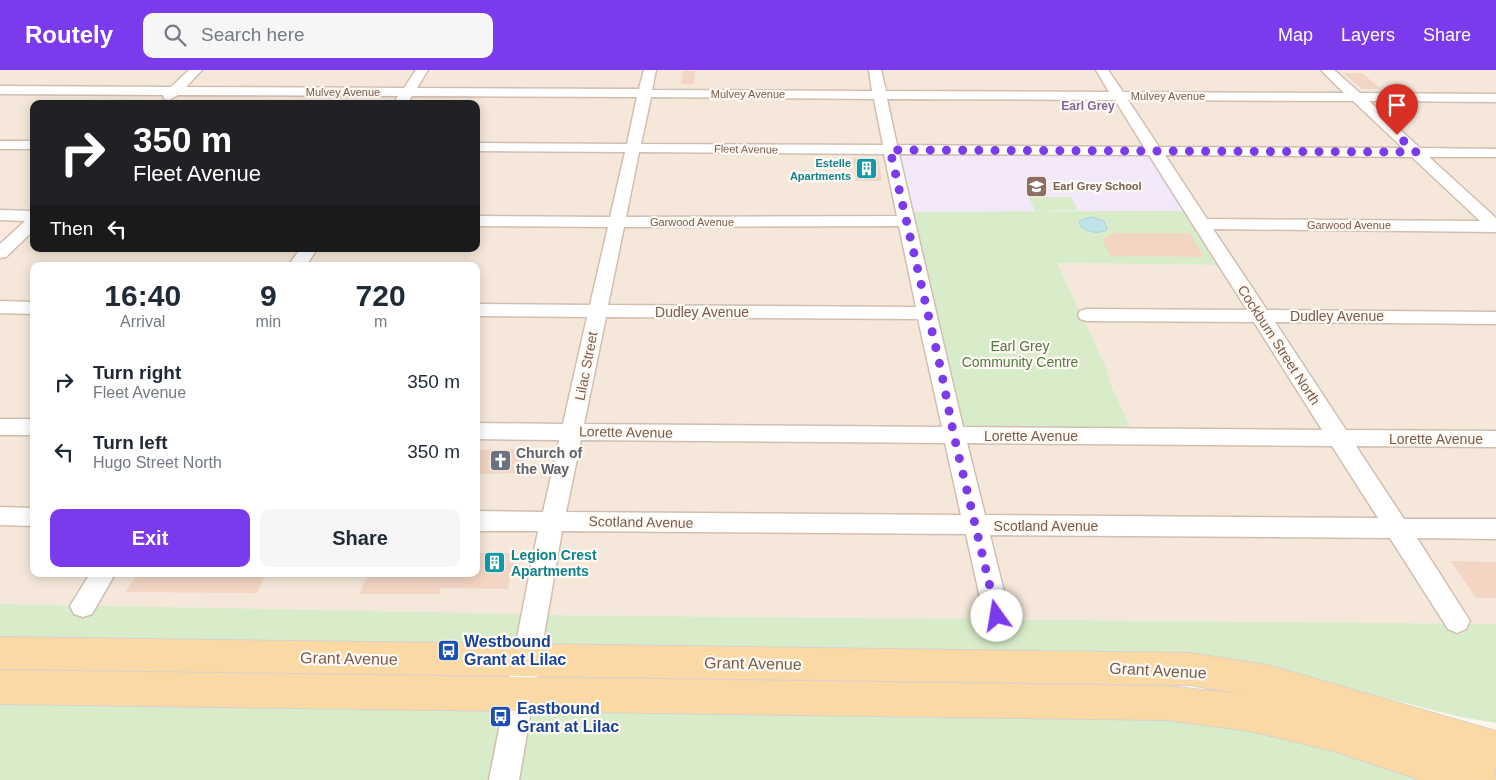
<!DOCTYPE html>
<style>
body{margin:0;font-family:Arial,sans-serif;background:#f6f6f7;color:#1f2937;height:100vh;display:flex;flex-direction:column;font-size:19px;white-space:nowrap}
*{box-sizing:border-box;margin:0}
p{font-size:16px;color:#747a83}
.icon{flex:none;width:28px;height:28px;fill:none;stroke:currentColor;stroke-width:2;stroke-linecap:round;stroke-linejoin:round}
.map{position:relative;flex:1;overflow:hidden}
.sheet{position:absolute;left:30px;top:192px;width:450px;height:315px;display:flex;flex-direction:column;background:#fff;border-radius:10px;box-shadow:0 2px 12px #0003}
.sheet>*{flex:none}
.hud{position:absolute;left:30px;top:30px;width:450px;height:152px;border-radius:10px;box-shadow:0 2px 12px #0003;background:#202124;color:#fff;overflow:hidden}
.pin{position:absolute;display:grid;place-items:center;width:42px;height:42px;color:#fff;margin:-51px -21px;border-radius:50% 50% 50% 0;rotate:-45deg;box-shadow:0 0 5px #0007}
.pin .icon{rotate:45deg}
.me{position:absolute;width:55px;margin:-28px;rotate:347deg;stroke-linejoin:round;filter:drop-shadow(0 0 4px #0008)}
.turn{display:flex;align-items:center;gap:18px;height:105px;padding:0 20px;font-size:22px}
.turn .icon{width:65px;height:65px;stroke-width:2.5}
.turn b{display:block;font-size:35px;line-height:42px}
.then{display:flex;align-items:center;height:48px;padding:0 20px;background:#0003;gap:10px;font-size:19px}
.eta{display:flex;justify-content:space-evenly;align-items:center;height:85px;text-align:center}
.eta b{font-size:30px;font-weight:800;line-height:35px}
.cta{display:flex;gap:10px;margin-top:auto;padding:10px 20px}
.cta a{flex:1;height:58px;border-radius:10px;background:#7c3aed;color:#fff;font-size:20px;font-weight:800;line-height:58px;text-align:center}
.cta a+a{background:#f6f6f7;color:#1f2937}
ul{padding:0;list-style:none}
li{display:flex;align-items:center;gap:15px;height:70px;padding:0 20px}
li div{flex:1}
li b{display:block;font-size:19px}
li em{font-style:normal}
header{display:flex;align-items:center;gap:30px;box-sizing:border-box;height:70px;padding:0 25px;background:#7c3aed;color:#fff}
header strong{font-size:24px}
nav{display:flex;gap:28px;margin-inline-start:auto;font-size:18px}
.search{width:350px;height:45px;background:#f6f6f7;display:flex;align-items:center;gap:12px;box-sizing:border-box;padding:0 18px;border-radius:10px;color:#747a83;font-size:19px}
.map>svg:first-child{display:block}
.residential{fill:#f5e8da;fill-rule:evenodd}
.commercial{fill:#fde8e0}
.education{fill:#f3e8fa}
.green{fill:#d8ecc9}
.water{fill:#bfe3e8;stroke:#a5d3da}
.building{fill:#f3d5c3}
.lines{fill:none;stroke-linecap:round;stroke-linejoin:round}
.minor-casing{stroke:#d1beb0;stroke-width:3}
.major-casing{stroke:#dad1cd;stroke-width:2}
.minor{fill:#fff;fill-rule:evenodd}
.major{fill:#fbd9a5;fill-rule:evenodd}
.route{stroke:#7c3aed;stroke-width:9;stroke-dasharray:0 16.2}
.labels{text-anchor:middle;stroke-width:4.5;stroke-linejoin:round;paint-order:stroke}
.far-street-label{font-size:11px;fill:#7a5c4d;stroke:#fffaf3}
.far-culture-label{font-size:11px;font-weight:bold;fill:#0d838f;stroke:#fffaf3;text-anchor:end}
.far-education-label{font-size:11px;font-weight:bold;fill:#785e54;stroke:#fffaf3;text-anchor:start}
.far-neighbourhood-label{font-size:12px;font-weight:bold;fill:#846695;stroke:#fffaf3}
.street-label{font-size:14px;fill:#7a5c4d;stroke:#fffaf3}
.park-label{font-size:14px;fill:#537a41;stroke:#fffaf3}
.worship-label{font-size:14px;font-weight:bold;fill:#5b616d;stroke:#fffaf3;text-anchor:start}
.culture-label{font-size:14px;font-weight:bold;fill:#0d838f;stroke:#fffaf3;text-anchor:start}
.near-transit-label{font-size:16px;font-weight:bold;fill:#164399;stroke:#fffaf3;text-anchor:start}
.near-street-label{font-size:16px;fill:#7a5c4d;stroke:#fffaf3}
</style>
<header>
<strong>Routely</strong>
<div class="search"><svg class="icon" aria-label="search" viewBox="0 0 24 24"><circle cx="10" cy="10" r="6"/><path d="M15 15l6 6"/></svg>Search here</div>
<nav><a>Map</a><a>Layers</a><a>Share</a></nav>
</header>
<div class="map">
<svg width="1496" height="710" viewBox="0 0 1496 710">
<rect width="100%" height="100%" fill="#fdf6ec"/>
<!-- residential -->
<path class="residential" d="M0 0H1496V554L547 545 0 534V183L34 151V179H476V34H34V146L0 145ZM910 142 1219 195 1057 193 1107 299 1110 313 1131 360ZM34 196H476V504H34Z"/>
<!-- commercial -->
<polygon class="commercial" points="0,145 34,146 0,183"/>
<!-- education -->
<polygon class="education" points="903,83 1144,85 1153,90 1185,141 909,142 898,86"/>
<!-- green -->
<g class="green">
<polygon points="1029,127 1071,127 1078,140 1035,141"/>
<polygon points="1185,141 1219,195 1057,193 1107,299 1110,313 1132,361 962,360 909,142"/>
<polygon points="0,534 526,544 521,568 514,576 0,574"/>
<polygon points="547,545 1496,554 1496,653 1460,647 1280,601 545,575 543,569"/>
<polygon points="0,630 1204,647 1444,710 0,710"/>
</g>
<!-- water -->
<path class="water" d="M1092 147 1104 151 1107 159C1100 165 1089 162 1081 157L1079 152 1081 150Z"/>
<!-- building -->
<g class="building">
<polygon points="683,1 695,1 694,14 681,14"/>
<polygon points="1343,3 1362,3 1381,19 1362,19"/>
<polygon points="853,88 878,88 882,111 856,111"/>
<polygon points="1115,163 1190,163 1204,187 1110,186 1102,169"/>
<polygon points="527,379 522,403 476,404 476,380"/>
<polygon points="476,483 516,483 508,519 441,518 439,524 360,524 367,504 476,504"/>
<polygon points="1451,491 1496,492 1496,528 1476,528"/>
<polygon points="137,504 266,504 257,523 126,522"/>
</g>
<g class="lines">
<defs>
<g id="minor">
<path d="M189 0H202L186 17 404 18 416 0H428L417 18 639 19 644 0H656L652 20 872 21 869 0H881L886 21 1109 22 1096 0H1108L1123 22 1344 23 1321 0H1334L1360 23 1496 24V32L1369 31 1420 78 1496 79V87H1429L1496 148V162L1213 159 1267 240 1496 242V254L1275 252 1346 360 1496 361V377L1356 376 1404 449H1496V469L1417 468 1470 551 1466 559 1457 563 1448 559 1390 468 990 465 1010 546 1006 554 997 557 988 554 984 546 966 464 562 461 519 710H489L538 461H476V441L543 442 559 370 476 369V353L563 354 587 247 476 246V234L590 235 608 157 476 156V146L610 147 625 82 476 81V73L627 74 637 27 412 26 407 34H397L395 31 398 26 178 25 169 30 164 29 163 25 0 24V16L171 17ZM651 27 874 29 883 75 641 74ZM887 29 1115 30 1144 77 897 75ZM1128 30 1353 31 1403 78 1159 77ZM639 82 884 84 897 146 626 147ZM899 84 1149 85 1247 240 1087 239 1080 241 1078 245 1080 249 1087 251 1254 252 1322 360 963 357ZM1165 85 1412 87 1480 151 1207 149ZM899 156 916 237 608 235 624 157ZM606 247 918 249 942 357 584 354ZM581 370 945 373 961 445 566 442ZM967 373 1332 376 1378 448 985 445Z"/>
<rect x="0" y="71" width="34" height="8"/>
<polygon points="0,140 34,141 34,160 6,187 0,188 0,174 25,151 0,150"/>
<polygon points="300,179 317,179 306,196 288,196"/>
<polygon points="0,231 34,232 34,244 0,243"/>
<rect x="0" y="349" width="34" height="16"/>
<polygon points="0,437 34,438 34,456 0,455"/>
<polygon points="90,504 115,504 92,544 83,547 74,544 70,536"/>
</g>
<polygon id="major" points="0,567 1190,583 1267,595 1496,661 1496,699 1494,698 1496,710 1421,710 1333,681 1250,661 1166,650 0,634 0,600 1166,616 1242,624 1190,615 0,599"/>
</defs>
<!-- minor casing -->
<use href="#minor" class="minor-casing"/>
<!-- major casing -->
<use href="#major" class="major-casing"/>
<!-- minor -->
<use href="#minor" class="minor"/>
<!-- major -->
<use href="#major" class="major"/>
</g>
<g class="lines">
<!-- route -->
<polyline class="route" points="997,546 954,366 941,300 890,80 1416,82 1397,65"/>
</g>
<!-- icons -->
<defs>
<symbol id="building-square" viewBox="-11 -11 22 22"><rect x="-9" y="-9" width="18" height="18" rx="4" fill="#0f9aa8" stroke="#fffaf3"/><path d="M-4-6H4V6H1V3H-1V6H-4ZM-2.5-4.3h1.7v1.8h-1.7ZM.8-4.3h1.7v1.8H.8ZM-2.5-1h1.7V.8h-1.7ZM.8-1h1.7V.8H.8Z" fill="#fff"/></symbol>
<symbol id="school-square" viewBox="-11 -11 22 22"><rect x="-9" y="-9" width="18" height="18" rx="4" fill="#8d6e63" stroke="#fffaf3"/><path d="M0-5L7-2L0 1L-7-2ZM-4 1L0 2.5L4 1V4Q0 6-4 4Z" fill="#fff"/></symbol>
<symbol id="church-square" viewBox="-11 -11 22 22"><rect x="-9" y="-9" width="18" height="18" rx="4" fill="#6b7280" stroke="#fffaf3"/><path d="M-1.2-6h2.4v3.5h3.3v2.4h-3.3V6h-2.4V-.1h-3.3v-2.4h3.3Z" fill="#fff"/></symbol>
<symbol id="bus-square" viewBox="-11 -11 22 22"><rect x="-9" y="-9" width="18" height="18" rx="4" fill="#1a4fb4" stroke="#fffaf3"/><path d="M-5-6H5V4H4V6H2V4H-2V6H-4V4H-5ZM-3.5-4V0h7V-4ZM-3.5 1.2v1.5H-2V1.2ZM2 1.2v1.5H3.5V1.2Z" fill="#fff"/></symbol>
</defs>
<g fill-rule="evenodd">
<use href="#building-square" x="854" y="86" width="25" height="25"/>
<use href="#school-square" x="1024" y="104" width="25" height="25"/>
<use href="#church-square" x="488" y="378" width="25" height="25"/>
<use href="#building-square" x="482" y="480" width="25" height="25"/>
<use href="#bus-square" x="436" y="568" width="25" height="25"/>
<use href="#bus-square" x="488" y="634" width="25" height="25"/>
</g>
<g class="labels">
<!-- far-street labels -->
<g class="far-street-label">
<text x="343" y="26">Mulvey Avenue</text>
<text x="748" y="28">Mulvey Avenue</text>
<text x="1168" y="30">Mulvey Avenue</text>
<text transform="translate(746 79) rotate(1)" y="4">Fleet Avenue</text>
<text x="692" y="156">Garwood Avenue</text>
<text x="1349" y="159">Garwood Avenue</text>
</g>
<!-- far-culture labels -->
<g class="far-culture-label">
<text x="851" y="97">Estelle<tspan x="851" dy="13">Apartments</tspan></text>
</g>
<!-- far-education labels -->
<g class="far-education-label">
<text x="1053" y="120">Earl Grey School</text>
</g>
<!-- far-neighbourhood labels -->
<g class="far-neighbourhood-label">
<text x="1088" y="40">Earl Grey</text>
</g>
<!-- street labels -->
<g class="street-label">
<text x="702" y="247">Dudley Avenue</text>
<text x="1337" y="251">Dudley Avenue</text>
<text transform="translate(1279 275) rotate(57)" y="5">Cockburn Street North</text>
<text transform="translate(586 296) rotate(-79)" y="5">Lilac Street</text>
<text transform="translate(626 362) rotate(1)" y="5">Lorette Avenue</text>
<text x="1031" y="371">Lorette Avenue</text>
<text x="1436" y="374">Lorette Avenue</text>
<text transform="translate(641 452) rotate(1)" y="5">Scotland Avenue</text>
<text x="1046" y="461">Scotland Avenue</text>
</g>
<!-- park labels -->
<g class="park-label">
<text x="1020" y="281">Earl Grey<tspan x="1020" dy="16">Community Centre</tspan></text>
</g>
<!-- worship labels -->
<g class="worship-label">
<text x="516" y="388">Church of<tspan x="516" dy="16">the Way</tspan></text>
</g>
<!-- culture labels -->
<g class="culture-label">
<text x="511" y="490">Legion Crest<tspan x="511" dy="16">Apartments</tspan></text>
</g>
<!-- near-transit labels -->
<g class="near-transit-label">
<text x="464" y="577">Westbound<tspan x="464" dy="18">Grant at Lilac</tspan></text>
<text x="517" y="644">Eastbound<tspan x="517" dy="18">Grant at Lilac</tspan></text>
</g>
<!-- near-street labels -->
<g class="near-street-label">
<text transform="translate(349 588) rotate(1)" y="6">Grant Avenue</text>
<text transform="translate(753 593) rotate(1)" y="6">Grant Avenue</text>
<text transform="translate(1158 600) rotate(3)" y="6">Grant Avenue</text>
</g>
</g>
</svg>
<div class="pin" style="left:1397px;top:65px;background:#d93025"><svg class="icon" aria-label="arrive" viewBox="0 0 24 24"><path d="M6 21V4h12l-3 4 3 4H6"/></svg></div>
<svg class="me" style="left:997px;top:546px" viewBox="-20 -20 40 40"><circle r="19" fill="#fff"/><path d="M0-13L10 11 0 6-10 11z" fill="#7c3aed"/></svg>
<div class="hud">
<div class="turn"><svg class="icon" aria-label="right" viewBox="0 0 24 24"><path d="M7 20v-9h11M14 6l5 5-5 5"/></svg><div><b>350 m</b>Fleet Avenue</div></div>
<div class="then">Then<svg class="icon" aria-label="left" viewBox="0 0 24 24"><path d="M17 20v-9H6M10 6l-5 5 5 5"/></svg></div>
</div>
<section class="sheet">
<div class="eta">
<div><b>16:40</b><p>Arrival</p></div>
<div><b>9</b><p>min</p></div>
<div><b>720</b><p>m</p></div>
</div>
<ul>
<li><svg class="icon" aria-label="right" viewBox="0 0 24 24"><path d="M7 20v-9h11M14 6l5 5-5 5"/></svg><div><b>Turn right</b><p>Fleet Avenue</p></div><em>350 m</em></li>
<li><svg class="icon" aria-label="left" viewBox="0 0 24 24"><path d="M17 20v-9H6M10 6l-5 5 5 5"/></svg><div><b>Turn left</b><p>Hugo Street North</p></div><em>350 m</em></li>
</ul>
<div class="cta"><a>Exit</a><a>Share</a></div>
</section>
</div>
